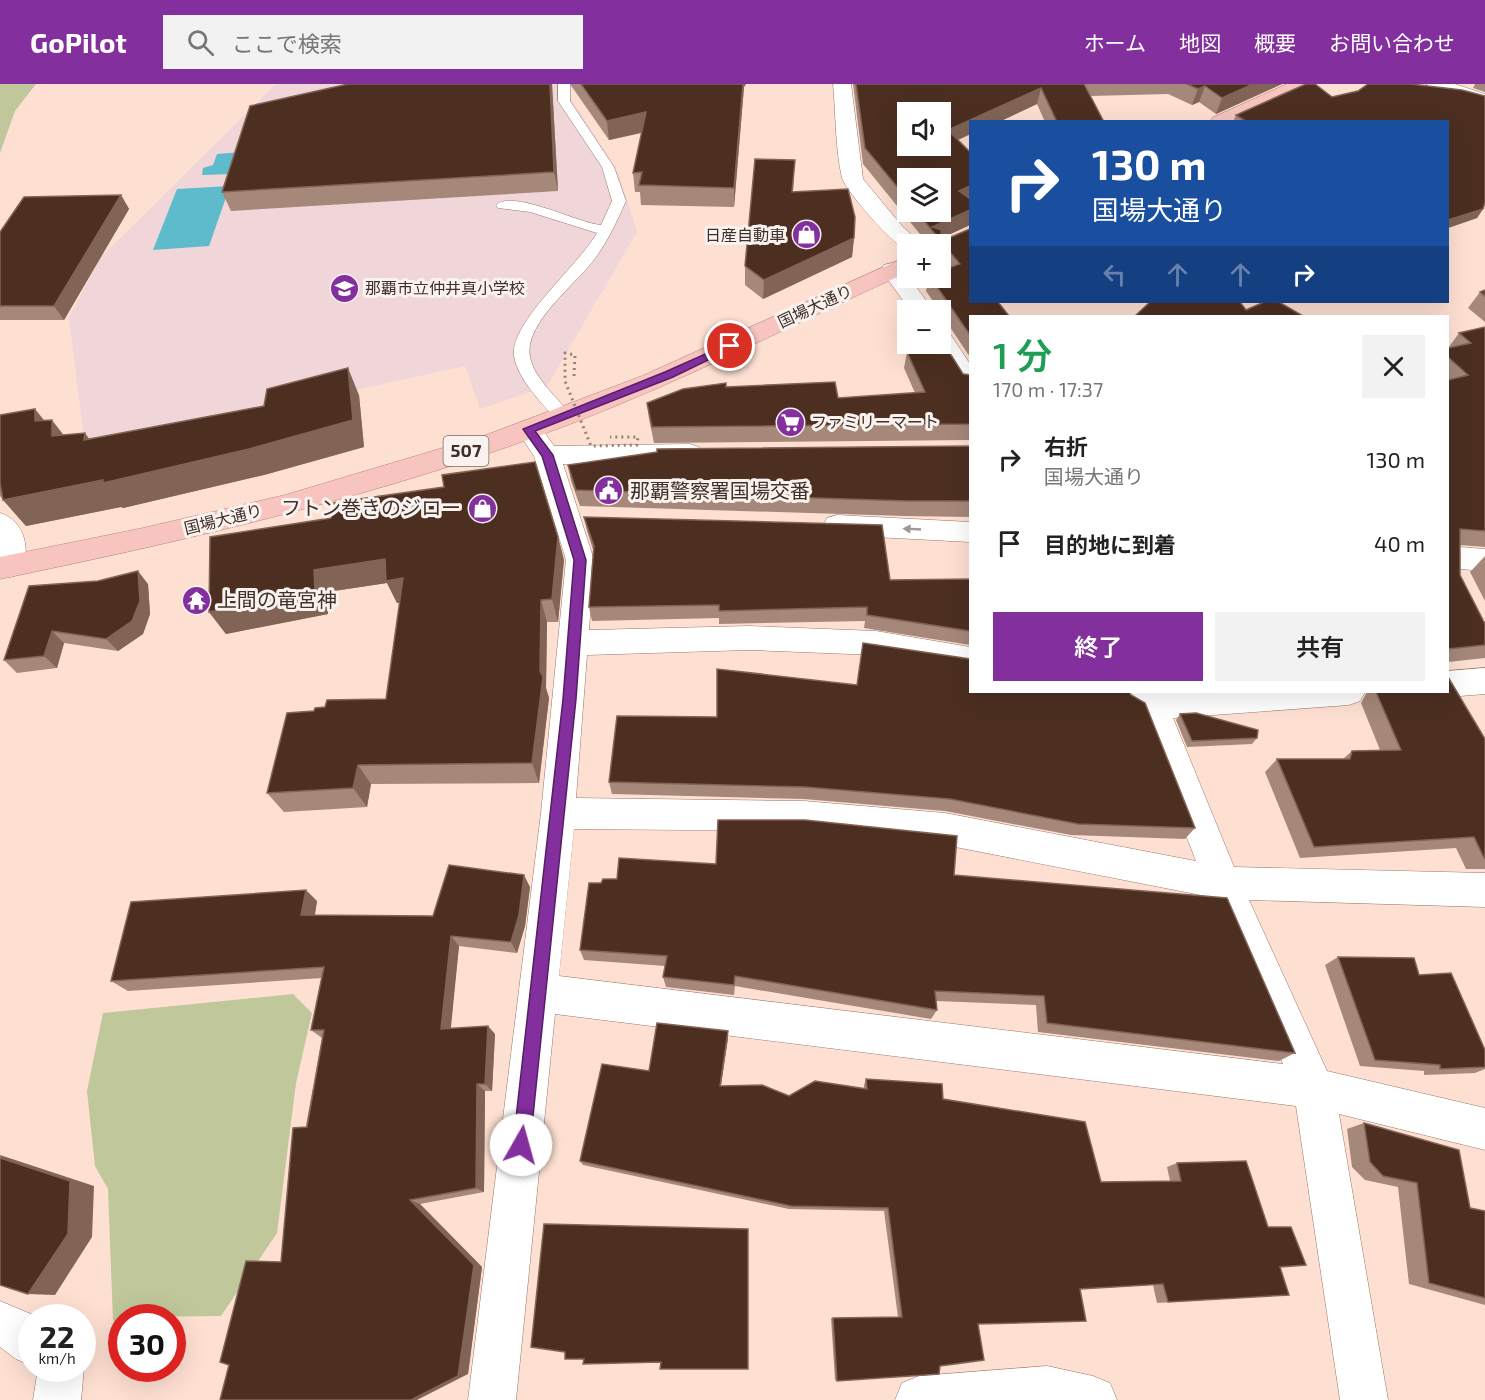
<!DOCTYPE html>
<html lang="ja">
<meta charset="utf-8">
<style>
body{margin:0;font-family:"Exo 2","Noto Sans JP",sans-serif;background:#f2f2f2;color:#222;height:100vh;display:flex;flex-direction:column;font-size:22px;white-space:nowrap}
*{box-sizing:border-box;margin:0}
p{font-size:20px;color:#767676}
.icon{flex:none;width:33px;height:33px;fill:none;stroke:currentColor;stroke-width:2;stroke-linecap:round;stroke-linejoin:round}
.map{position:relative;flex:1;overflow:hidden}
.details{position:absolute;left:969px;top:231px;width:480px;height:378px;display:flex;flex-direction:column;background:#fff;border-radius:0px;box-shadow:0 6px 24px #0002}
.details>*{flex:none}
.guide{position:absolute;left:969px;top:36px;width:480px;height:183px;border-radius:0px;box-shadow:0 6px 24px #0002;background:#1a4fa0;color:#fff;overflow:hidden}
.fabs{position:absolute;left:897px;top:18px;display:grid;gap:12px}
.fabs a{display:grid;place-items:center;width:54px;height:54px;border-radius:0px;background:#fff;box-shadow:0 6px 24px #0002;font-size:30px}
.speed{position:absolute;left:18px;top:1220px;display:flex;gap:12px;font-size:30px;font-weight:700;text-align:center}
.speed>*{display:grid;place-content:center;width:78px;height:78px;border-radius:50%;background:#fff;box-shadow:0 6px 24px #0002;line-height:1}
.speed small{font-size:15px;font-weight:400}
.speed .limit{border:9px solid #d22;background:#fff;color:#111}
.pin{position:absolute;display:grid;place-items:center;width:51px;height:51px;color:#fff;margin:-26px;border:3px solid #fff;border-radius:50%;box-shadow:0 2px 6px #0007}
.me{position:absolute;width:66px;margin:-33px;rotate:7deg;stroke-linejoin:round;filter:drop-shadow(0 0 4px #0008)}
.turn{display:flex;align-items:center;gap:21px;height:126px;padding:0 24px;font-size:27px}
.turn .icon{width:78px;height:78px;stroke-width:2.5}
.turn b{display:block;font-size:42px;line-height:51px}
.lanes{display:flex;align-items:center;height:57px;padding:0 24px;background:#0003;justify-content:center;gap:30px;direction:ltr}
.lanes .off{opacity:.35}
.round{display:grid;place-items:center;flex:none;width:63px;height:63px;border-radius:0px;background:#f2f2f2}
.summary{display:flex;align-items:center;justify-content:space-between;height:102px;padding:0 24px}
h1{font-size:36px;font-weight:600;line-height:45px;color:#1e9e55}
.button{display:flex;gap:12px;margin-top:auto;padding:12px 24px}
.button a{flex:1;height:69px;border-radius:0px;background:#832f9d;color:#fff;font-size:24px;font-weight:600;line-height:69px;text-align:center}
.button a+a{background:#f2f2f2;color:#222}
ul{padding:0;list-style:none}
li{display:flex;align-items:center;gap:18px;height:84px;padding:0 24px}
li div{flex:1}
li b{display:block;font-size:22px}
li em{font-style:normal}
header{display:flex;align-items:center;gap:36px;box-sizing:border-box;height:84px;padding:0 30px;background:#832f9d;color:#fff}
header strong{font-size:28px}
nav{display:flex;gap:33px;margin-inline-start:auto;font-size:21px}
.search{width:420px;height:54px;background:#f2f2f2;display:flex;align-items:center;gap:15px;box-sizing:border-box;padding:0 21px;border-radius:0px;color:#767676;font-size:22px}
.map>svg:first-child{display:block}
.education{fill:#f0d5d9}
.green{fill:#bfc79b}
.water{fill:#5ebbcb}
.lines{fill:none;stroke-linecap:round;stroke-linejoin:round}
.service-casing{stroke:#977666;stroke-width:1}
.minor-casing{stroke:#977666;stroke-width:1}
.secondary-casing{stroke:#977666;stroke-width:1}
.trunk-casing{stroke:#b58780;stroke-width:1}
.service{fill:#fff;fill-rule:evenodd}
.minor{fill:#fff;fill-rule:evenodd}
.secondary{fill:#fff;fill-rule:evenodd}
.trunk{fill:#f7c4bf;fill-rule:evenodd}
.path-bridge{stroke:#968176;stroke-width:3;stroke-dasharray:2 4;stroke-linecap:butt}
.wall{fill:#a5887a;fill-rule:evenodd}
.shaded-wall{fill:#816456}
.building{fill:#4c2f21;stroke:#816456;stroke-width:1.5;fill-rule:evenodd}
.oneway{fill:#9f9894}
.route{fill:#832f9d;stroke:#551f66;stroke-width:1.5}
.labels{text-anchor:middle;stroke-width:6;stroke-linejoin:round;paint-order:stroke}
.far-poi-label{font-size:16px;fill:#3f312a;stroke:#faf2ef;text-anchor:start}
.far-street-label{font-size:16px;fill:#3f312a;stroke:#faf2ef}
.shield{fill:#faf2ef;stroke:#776b65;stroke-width:1.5}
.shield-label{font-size:18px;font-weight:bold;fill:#3f312a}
.poi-label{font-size:20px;fill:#3f312a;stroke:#faf2ef;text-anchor:start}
</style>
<header>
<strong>GoPilot</strong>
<div class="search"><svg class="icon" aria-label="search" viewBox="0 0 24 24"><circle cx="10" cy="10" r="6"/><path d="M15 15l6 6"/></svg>ここで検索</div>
<nav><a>ホーム</a><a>地図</a><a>概要</a><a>お問い合わせ</a></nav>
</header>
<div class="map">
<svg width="1485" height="1316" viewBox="0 0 1485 1316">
<rect width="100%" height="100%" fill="#fee0d2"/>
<!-- education -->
<polygon class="education" points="276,0 572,0 570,13 618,87 637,148 547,302 480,325 465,282 261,327 86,370 69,234 100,174"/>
<!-- green -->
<g class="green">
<polygon points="0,0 36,0 15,27 0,69"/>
<polygon points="293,910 312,929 296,999 277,1149 221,1232 122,1233 121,1237 113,1237 108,1105 95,1082 87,1007 103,929"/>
</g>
<!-- water -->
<g class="water">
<polygon points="242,68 234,90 202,91 203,84 213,81 217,70"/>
<polygon points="230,102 209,162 153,166 177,105"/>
</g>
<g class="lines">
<defs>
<path id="service" d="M558 0H570V17L614 83 626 117C617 137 609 155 596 173 578 199 523 239 530 273 535 297 559 313 571 333L563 338 557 337C542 319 518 296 514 272 509 239 579 181 597 149L530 128 498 124 496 121C513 105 580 140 601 141L612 117 602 83 558 17Z"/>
<g id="minor">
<path d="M833 0H851L863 95 902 142 921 160H908V166C894 163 846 107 842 94 835 64 836 30 833 0Z"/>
<polygon points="892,179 900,181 933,226 910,226 881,186 884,181"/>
<polygon points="940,245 948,247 970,280 970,307 961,305 933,260 940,260"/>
<path d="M529 336 538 339 554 362 690 360 699 363 703 369 699 375 690 378 563 380 594 476 589 546 749 542 876 547 970 563V587L876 571 749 566 587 571 576 714 804 717 945 729 1196 777 1139 630 1124 622 1119 613 1122 608H1365L1360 617 1349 621 1173 634 1234 783 1485 789V823L1249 816 1327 987 1485 1024V1066L1339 1030 1388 1316H1340L1296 1022 555 930 516 1316H468L541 729 566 476 534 372 516 345 520 339ZM574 745 804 747 945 761 1211 813 1283 980 559 892Z"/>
<path d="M0 429C25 436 32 468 20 490L10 493 0 490Z"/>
<polygon points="837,431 970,438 970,458 837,451 827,448 823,441 827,434"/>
<polygon points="1448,462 1485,465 1485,487 1448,484"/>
<polygon points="1485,584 1485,610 1448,613 1436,608 1448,608 1448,587"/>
<polygon points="0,1217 38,1233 32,1233 32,1282 16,1275 0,1263"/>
<polygon points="82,1279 84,1284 81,1316 33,1316 38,1284 82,1284"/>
<polygon points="1047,1282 1093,1292 1110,1299 1117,1316 895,1316 902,1299 919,1292"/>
</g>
<polygon id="secondary" points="1427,0 1455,0 1485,10 1485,22 1429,4"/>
<g id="trunk">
<polygon points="1287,0 1311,0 1309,4 1236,38 1210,38 1212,34"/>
<path d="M908 172V188C796 239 687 295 573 339 388 410 194 455 0 495V473L143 444 285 411 486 351 642 292Z"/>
</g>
</defs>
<!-- service casing -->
<use href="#service" class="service-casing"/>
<!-- minor casing -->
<use href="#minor" class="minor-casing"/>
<!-- secondary casing -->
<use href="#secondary" class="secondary-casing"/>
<!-- trunk casing -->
<use href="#trunk" class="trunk-casing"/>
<!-- service -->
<use href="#service" class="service"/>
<!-- minor -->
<use href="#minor" class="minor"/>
<!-- secondary -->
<use href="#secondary" class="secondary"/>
<!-- trunk -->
<use href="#trunk" class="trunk"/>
<!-- path-bridge -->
<polyline class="path-bridge" points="574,292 575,271 565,269 565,297 591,362 637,361 638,353 610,353"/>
</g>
<!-- wall -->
<g class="wall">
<polygon points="348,0 552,0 558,107 231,127 222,108"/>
<polygon points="570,0 746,0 744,3 734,123 641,121 640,108 635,108 633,89 642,49 609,56"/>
<path d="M853 0H1282L1216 30 1199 18 1192 21 1168 10 1090 12 1104 38H1045L1037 20 958 56 970 68V141L942 154V157L970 145V218H1000L970 232V273L940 228V226H939L926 207 929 194H940L947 185 940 176V160H928L863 80ZM908 94 940 128H908Z"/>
<polygon points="1306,0 1315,0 1332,13 1358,7 1368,0 1411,0 1462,6 1485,12 1485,118 1483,125 1477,134 1448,144 1448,38 1233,38 1236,31"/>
<polygon points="1475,0 1485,0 1485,8 1473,4"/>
<polygon points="794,95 793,107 854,154 852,173 763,215 745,201 745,182"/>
<polygon points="121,111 129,125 64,236 0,236 0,148"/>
<polygon points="1485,206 1485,238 1468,224 1480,208"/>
<polygon points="1485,243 1485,463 1460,461 1460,491 1485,540 1485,574 1448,578 1448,264 1449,263 1459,249"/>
<polygon points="907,268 963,290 970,291 970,356 654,359 649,335 647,319 726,303 838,314 915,309 904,284"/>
<polygon points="359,311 364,363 264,391 123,424 121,423 26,442 0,412 0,331 44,336 63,351 89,355"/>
<polygon points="970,362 970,433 905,432 580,422 571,397 568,381"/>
<polygon points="584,433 890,496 970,495 970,562 970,561 864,544 865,537 719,540 719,534 592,537 589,523 593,466 587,447"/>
<polygon points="558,453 564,476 558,538 547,538 546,604 549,614 539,699 371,700 367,723 284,728 267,709 314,627 325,623 386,615 400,519 397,519 387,499 327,508 328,530 226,550 209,528"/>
<polygon points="1485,472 1485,517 1470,488"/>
<polygon points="148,500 150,530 143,550 118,567 64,559 57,584 17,589 4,576 29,502"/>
<polygon points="863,559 1195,744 1185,755 1071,751 945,727 804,715 612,710 609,698 717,633 857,601"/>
<polygon points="1367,608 1448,608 1485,655 1485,785 1466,785 1456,764 1300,774 1265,688 1277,675 1343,675 1352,667 1380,666 1361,619"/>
<polygon points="1180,630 1257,654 1252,660 1187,663 1176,636"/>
<polygon points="716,780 954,791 1295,969 1279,977 1038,948 1036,921 936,917 937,926 931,935 735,902 734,911 666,903 663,893 665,882 584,876 580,866 601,799 617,795"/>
<polygon points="530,803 525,842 517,869 459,862 450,944 495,950 492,1007 485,1007 484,1108 420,1120 482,1183 468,1290 281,1178 322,954 311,946 322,894 128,907 111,897 317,817 315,831 433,832"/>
<polygon points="1338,873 1419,891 1485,966 1485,985 1475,989 1424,991 1424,987 1360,982 1325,881"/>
<polygon points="728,954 721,1002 789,1012 864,1004 864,1001 866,995 943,1015 1101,1098 1170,1097 1167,1083 1177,1079 1280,1184 1289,1211 1157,1219 1153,1201 1080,1205 978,1240 940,1282 837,1297 835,1296 831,1234 898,1233 884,1127 789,1125 583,1081 580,1077 649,987"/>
<polygon points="1364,1039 1470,1124 1485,1127 1485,1221 1409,1200 1398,1103 1365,1096 1352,1083 1347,1045"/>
</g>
<!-- shaded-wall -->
<g class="shaded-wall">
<polygon points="550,0 552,0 558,107 554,88"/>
<polygon points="743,0 746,0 744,3 734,123 734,104"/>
<polygon points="1253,0 1282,0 1216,30 1222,14"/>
<polygon points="1205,2 1199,18 1192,21 1198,5"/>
<polygon points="1041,4 1037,20 999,38 970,38 970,50 945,62 948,46"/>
<polygon points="646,28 648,47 609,56 607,37"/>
<polygon points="970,102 970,117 959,107"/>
<polygon points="121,111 129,125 64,236 54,222"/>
<polygon points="1483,125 1477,134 1448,144 1448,136"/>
<polygon points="970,126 970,141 939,155 932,143"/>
<polygon points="854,154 852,173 763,215 764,196"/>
<polygon points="348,284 359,311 364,363 264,391 123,424 121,423 26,442 3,416 103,396"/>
<polygon points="35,325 52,346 52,336 72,362 72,378 35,337"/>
<polygon points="85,349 104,376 84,356"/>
<polygon points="558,453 564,476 558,538 552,515"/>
<polygon points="385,475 403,494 413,516 397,519 387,499 327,508 328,530 226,550 209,528 314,486"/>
<polygon points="138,487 148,500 150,530 143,550 118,567 106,555"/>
<polygon points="541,516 547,538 546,604 549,614 539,699 532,679 540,587"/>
<polygon points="52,547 64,559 57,584 44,572"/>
<polygon points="358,681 371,700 367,723 353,704"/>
<polygon points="524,791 530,803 525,842 517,869 511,858"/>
<polygon points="306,806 317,817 313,842 301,831"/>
<polygon points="451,852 459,862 450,953 441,945"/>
<polygon points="488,942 495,950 492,1007 485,1000"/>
<polygon points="728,947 728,954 720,1007 720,1002"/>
<polygon points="477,1000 485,1007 484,1108 476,1104"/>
<polygon points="0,1071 94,1102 92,1153 55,1211 28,1210"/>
<polygon points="410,1116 420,1120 482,1183 468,1290 417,1316 411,1316"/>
</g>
<!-- building -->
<g class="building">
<polygon points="348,0 550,0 554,88 222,108 250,22"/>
<polygon points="581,0 743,0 734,104 639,101 642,88 633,89 646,28 607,37"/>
<path d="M856 0H1084L1104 38H1057L1041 4 948 46 970 68V102L959 107 970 115V126L932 143 941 146 942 157 970 145V218H998L1009 232H970V251L931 194H940V187L960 180 917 128H940V94H908V116L865 64ZM908 28H940V62H908Z"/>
<polygon points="1187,0 1253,0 1222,14 1205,2 1198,5"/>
<polygon points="1306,0 1315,0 1332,13 1358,7 1368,0 1411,0 1462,6 1485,12 1485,118 1483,125 1448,136 1448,38 1247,38 1236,31"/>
<polygon points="755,75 795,76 792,108 848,105 855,133 854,154 764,196 745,182"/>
<polygon points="121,111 54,222 0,222 0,148 24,113"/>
<polygon points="1485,206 1485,212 1480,208"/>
<polygon points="1150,218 1240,218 1246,226 1264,218 1279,218 1303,232 1135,232"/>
<polygon points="1485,243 1485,447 1460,445 1460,491 1485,540 1485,561 1448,565 1448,296 1468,291 1448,273 1448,264 1471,259 1459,249"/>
<polygon points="946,263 963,290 970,291 970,340 652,343 647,319 683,305 726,299 726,303 835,298 838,314 925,308 907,268"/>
<polygon points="348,284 353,336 249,365 103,399 103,396 3,416 0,399 0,331 35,325 35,337 52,336 52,352 85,349 84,356 264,322 267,305"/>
<polygon points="970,362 970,417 908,417 576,406 568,381 657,368 657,365"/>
<polygon points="535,378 558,453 552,515 541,516 540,587 543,593 532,679 358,681 353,704 267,709 287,629 314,627 315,624 325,623 327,616 386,615 403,494 386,497 385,475 314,486 315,508 209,528 210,453 331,434 332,419 444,403 442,391"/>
<polygon points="584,433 882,441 890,496 970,495 970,547 867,531 867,523 719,527 719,521 589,523 594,462"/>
<polygon points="138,487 140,517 132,537 106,555 52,547 44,572 4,576 29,502 98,497"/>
<polygon points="863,559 970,575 970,608 1129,608 1131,611 1145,619 1195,744 1078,740 950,715 805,703 609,698 617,632 717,633 717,585 857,601"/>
<polygon points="1448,593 1485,655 1485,774 1484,774 1474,753 1314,763 1277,675 1350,675 1352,667 1401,666 1376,608 1448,608"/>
<polygon points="1196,629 1258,646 1257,654 1192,657 1180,630"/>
<polygon points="718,736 805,736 957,752 954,791 1227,814 1295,969 1047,939 1044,912 935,907 937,926 735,892 734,901 663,893 667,872 580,866 589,799 601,799 603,795 617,795 619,774 716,780"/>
<polygon points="449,781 524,791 519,831 511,858 451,852 441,945 488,942 485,1000 477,1000 476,1104 410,1116 474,1181 458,1292 411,1316 220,1316 229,1281 220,1278 246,1177 281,1178 293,1044 307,1043 324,946 311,946 324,883 111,897 131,818 306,806 301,831 433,832"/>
<polygon points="1338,873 1414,874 1419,891 1451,889 1485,966 1485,983 1440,985 1440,981 1375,976"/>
<polygon points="657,939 728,947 720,1002 762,1001 789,1012 815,997 867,1005 866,995 942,1000 943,1015 1085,1038 1101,1098 1181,1097 1177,1079 1246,1077 1268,1143 1291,1143 1306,1181 1280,1183 1289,1211 1168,1218 1163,1200 1080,1205 1086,1237 978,1240 984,1276 940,1282 939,1290 837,1297 833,1234 902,1233 888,1124 791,1122 580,1077 602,980 649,987"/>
<polygon points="1364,1039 1459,1066 1470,1124 1485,1127 1485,1214 1429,1199 1417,1099 1383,1092 1370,1078"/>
<polygon points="0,1074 70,1097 68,1150 28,1210 0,1201"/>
<polygon points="544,1140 748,1145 748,1285 660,1285 661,1278 583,1280 584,1275 565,1275 565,1268 531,1263"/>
</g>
<!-- one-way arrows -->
<defs><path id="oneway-solid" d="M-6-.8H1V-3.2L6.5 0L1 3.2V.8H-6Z" transform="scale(1.5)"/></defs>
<use class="oneway" href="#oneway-solid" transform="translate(912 445) rotate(-177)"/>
<!-- route -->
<polygon class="route" points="730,259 735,262 733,264 673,293 535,347 553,371 586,476 576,615 530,1061 528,1067 521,1069 515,1067 513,1061 563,615 574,476 542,372 523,345 665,288"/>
<!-- icons -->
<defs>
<symbol id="shop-disc" viewBox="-11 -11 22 22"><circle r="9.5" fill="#832f9d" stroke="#faf2ef"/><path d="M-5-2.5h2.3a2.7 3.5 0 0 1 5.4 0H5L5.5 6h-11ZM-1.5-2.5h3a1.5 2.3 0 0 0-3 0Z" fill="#fff"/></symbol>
<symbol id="school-disc" viewBox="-11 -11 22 22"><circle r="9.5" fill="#832f9d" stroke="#faf2ef"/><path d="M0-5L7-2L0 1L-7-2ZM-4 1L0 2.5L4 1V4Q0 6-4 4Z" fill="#fff"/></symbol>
<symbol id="supermarket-disc" viewBox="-11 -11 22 22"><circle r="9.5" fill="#832f9d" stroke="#faf2ef"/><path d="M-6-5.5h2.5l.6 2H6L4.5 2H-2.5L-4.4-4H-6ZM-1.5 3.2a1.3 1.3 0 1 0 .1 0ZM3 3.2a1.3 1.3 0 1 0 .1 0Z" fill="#fff"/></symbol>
<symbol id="civic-disc" viewBox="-11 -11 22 22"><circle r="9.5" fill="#832f9d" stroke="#faf2ef"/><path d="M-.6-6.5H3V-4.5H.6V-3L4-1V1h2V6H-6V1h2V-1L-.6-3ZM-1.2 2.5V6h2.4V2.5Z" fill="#fff"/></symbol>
<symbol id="temple-disc" viewBox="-11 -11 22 22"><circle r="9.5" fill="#832f9d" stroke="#faf2ef"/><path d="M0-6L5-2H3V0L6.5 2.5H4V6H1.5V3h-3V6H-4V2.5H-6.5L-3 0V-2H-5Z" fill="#fff"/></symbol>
</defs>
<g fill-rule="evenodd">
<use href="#shop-disc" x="790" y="134" width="33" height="33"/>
<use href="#school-disc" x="328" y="188" width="33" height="33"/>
<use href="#supermarket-disc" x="774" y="322" width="33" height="33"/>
<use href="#civic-disc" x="592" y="390" width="33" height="33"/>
<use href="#shop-disc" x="466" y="408" width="33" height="33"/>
<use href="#temple-disc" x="180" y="500" width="33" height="33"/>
</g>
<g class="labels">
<!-- far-poi labels -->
<g class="far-poi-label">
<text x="785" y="157" text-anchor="end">日産自動車</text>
<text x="365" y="210">那覇市立仲井真小学校</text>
<text x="811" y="344">ファミリーマート</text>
</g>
<!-- far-street labels -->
<g class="far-street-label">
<text transform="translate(815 222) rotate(-25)" y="6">国場大通り</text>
<text transform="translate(223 435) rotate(-14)" y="6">国場大通り</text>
</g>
<!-- shield labels -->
<rect class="shield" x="443.5" y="352" width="45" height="30" rx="4.5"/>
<g class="shield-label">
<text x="466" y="373">507</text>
</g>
<!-- poi labels -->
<g class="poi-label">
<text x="630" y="414">那覇警察署国場交番</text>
<text x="461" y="431" text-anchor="end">フトン巻きのジロー</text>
<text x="217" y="523">上間の竜宮神</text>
</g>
</g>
</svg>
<div class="fabs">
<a><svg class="icon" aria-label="sound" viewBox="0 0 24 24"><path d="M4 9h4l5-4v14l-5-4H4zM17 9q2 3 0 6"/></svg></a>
<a><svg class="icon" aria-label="layers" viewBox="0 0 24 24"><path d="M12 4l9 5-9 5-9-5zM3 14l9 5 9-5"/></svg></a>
<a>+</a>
<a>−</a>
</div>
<div class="speed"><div>22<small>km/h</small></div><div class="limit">30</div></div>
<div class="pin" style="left:730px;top:262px;background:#d93025"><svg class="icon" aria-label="arrive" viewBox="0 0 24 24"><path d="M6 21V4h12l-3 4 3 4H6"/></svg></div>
<svg class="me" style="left:521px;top:1061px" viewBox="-20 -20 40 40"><circle r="19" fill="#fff"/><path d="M0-13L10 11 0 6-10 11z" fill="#832f9d"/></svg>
<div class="guide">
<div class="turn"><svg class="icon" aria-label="right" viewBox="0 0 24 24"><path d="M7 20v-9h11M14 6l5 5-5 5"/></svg><div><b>130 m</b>国場大通り</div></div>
<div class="lanes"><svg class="icon off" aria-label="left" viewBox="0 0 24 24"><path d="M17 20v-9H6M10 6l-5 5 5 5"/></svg><svg class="icon off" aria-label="ahead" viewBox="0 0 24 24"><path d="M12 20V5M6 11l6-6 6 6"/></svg><svg class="icon off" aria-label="ahead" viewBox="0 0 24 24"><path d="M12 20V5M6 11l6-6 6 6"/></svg><svg class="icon" aria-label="right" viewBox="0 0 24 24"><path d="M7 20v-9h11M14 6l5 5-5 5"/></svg></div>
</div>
<section class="details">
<div class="summary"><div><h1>1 分</h1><p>170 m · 17:37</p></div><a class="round"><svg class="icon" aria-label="close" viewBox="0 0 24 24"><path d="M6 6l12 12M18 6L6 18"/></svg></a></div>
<ul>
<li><svg class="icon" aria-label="right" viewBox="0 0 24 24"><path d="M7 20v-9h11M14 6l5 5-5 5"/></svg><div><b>右折</b><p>国場大通り</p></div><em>130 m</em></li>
<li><svg class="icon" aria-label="arrive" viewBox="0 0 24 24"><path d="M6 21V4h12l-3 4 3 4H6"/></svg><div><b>目的地に到着</b></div><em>40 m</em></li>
</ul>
<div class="button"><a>終了</a><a>共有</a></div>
</section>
</div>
